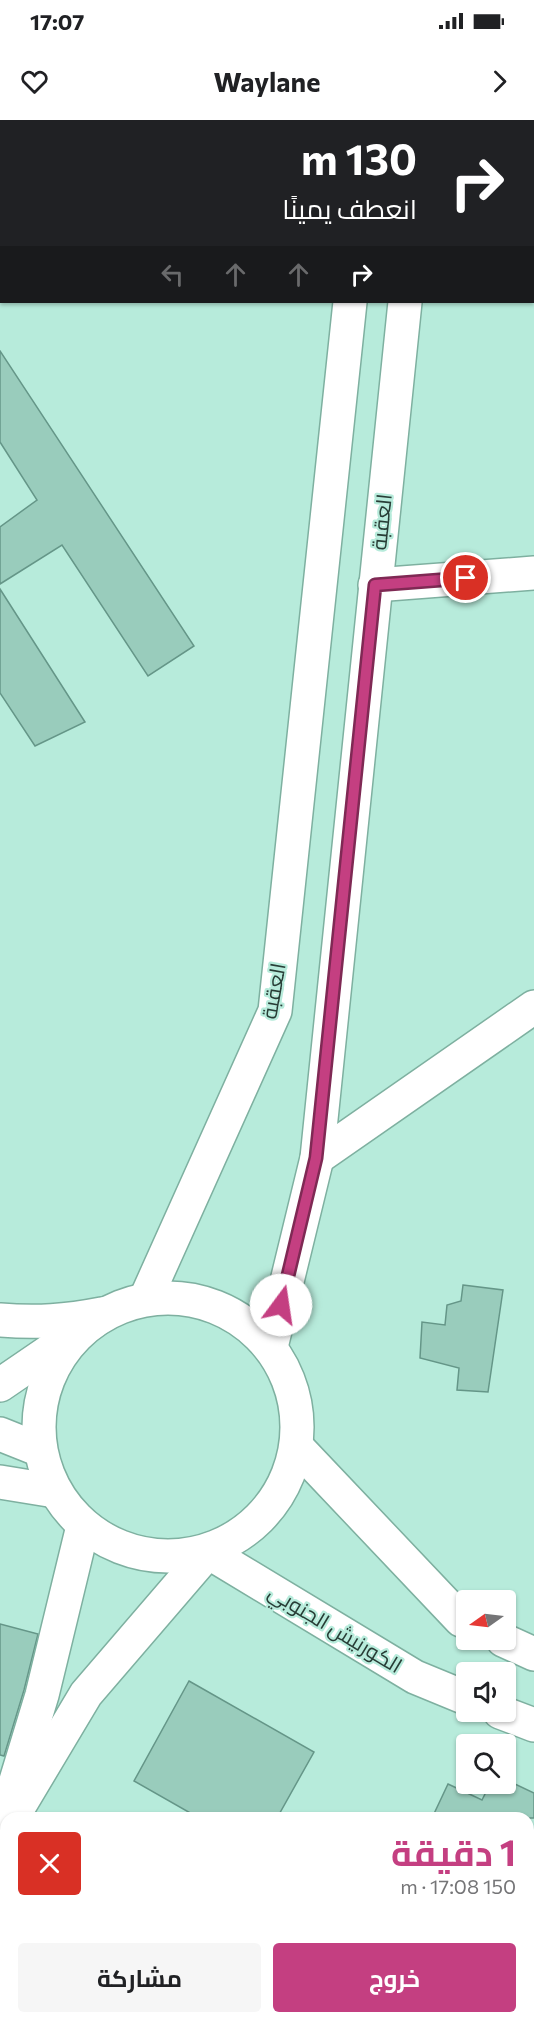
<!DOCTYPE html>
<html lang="ar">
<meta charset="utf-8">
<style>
body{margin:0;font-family:Commissioner,Cairo,sans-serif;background:#f6f6f6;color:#202124;direction:rtl;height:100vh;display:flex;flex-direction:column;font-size:22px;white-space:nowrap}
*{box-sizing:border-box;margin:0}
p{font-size:20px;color:#757577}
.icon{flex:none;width:33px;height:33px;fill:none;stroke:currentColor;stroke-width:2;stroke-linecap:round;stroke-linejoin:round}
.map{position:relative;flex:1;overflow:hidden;direction:ltr}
.details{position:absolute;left:0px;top:1692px;width:534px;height:212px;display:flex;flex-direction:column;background:#fff;border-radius:18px 18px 0 0;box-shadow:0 2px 4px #0004;direction:rtl}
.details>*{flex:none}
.guide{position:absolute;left:0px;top:0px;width:534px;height:183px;box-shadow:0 2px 4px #0004;direction:rtl;background:#202124;color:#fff;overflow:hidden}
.needle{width:39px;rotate:256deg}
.controls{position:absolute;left:456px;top:1470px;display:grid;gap:12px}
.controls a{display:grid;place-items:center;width:60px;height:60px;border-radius:6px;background:#fff;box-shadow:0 2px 4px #0004;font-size:30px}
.pin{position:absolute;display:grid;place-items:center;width:51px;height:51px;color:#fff;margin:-26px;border:3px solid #fff;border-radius:50%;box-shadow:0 2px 6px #0007}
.me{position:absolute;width:66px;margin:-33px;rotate:14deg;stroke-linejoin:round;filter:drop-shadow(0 0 4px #0008)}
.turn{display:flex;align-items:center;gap:21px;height:126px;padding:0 18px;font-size:27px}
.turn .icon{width:78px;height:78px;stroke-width:2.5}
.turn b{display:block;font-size:42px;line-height:51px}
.lanes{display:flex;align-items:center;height:57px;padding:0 18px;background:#0003;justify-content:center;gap:30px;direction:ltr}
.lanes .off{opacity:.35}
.round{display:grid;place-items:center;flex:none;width:63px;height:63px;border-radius:6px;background:#f6f6f6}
.overview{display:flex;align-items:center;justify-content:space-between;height:102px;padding:0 18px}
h1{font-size:36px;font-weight:700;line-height:45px;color:#c43f81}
.cta{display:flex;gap:12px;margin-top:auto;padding:12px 18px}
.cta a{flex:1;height:69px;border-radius:6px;background:#c43f81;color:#fff;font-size:24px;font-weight:700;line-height:69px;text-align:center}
.cta a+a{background:#f6f6f6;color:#202124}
.status{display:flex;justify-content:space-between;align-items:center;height:42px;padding:0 30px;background:#fff;direction:ltr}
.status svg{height:16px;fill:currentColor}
header{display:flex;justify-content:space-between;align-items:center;height:78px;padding:0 18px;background:#fff;font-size:27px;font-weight:700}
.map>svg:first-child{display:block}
.building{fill:#99ccbc;stroke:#659688;stroke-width:1.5}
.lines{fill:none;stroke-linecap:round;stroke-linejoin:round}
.minor-casing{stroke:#7eb0a0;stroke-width:36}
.tertiary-casing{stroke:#7eb0a0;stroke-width:36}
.secondary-casing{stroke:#7eb0a0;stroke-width:36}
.minor{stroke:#fff;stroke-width:33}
.tertiary{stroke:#fff;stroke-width:33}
.secondary{stroke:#fff;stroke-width:33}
.route-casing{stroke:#7f2954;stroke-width:15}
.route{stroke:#c43f81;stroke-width:10}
.labels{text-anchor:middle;stroke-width:4.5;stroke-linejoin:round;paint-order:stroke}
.street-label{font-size:21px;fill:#283d36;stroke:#b7ebdb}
</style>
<div class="status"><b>17:07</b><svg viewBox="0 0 49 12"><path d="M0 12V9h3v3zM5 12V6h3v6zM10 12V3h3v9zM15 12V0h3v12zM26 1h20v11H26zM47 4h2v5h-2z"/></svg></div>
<header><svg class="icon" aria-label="forward" viewBox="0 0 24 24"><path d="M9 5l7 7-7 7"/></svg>Waylane<svg class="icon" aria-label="heart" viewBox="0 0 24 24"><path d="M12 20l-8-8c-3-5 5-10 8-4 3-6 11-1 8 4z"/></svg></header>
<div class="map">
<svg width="534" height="1903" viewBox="0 0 534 1903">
<rect width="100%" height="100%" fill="#b7ebdb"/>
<!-- building -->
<g class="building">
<polygon points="0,231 194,526 148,556 62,425 0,464 0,407 37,380 0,322"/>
<polygon points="0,469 85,602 35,626 0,573"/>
<polygon points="463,1165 503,1170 488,1272 457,1270 459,1248 420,1238 422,1202 445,1205 447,1185 461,1181"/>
<polygon points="0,1504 38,1514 24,1570 4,1636 0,1635"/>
<polygon points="189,1561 314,1632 277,1698 199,1698 134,1661"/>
<polygon points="448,1664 482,1680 490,1664 515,1664 534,1673 534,1698 432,1698"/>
</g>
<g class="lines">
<defs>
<g id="minor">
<polyline points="40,2 42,0"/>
<polyline points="0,26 2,25"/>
<polyline points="532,82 534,82"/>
<polyline points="375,465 534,453"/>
<polyline points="317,1038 534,887"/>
<polyline points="0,1797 6,1799"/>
<polyline points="227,1898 239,1903"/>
</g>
<g id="tertiary">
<polyline points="0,1265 104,1194"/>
<polyline points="0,1362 55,1371"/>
<polyline points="11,1677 42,1575 83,1406"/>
<polyline points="12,1698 86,1574 208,1432"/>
</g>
<g id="secondary">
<polyline points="369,2 369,0"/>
<polyline points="423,2 423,0"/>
<circle cx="168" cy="1307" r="129"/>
<polyline points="146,1178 275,891 350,182"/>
<path d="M0 1200C37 1203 66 1201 102 1194"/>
<polyline points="271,1227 317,1038 405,182"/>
<polyline points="0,1314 40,1330"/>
<polyline points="297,1327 461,1500 466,1502"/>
<polyline points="208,1432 415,1557 466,1578"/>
<polyline points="503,1520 534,1534"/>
<polyline points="500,1592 534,1605"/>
</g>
</defs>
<!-- minor casing -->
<use href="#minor" class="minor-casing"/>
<!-- tertiary casing -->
<use href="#tertiary" class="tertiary-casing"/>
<!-- secondary casing -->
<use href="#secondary" class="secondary-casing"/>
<!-- minor -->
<use href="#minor" class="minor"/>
<!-- tertiary -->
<use href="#tertiary" class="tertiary"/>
<!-- secondary -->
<use href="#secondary" class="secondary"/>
</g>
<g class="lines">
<defs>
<polyline id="route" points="281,1185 316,1038 375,465 466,458"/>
</defs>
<!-- route casing -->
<use href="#route" class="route-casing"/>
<!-- route -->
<use href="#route" class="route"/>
</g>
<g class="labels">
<!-- street labels -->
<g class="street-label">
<text transform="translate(382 402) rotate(-84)" y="7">العقبة</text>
<text transform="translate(274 871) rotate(-80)" y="7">العقبة</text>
<text transform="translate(335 1509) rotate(31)" y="7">الكورنيش الجنوبي</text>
</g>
</g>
</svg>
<div class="controls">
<a><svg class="needle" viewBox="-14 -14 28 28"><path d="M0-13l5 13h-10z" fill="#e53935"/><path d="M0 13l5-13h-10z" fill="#757577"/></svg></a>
<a><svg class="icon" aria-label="sound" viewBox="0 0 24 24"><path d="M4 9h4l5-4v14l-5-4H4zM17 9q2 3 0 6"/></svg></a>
<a><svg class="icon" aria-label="search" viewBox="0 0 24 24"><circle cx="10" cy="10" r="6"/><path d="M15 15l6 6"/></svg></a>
</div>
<div class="pin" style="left:466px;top:458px;background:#d93025"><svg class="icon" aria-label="arrive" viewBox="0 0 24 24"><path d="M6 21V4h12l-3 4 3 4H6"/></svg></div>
<svg class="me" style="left:281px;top:1185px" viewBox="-20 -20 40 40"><circle r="19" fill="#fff"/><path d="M0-13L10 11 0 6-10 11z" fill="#c43f81"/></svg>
<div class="guide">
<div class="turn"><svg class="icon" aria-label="right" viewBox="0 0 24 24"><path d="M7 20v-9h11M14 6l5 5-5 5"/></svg><div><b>130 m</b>انعطف يمينًا</div></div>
<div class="lanes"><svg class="icon off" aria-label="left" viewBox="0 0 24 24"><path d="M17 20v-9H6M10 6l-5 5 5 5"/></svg><svg class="icon off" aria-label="ahead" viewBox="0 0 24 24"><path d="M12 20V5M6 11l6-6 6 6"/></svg><svg class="icon off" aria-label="ahead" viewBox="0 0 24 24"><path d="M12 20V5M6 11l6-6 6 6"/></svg><svg class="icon" aria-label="right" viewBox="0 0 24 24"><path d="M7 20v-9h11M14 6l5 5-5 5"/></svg></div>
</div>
<section class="details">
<div class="overview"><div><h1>1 دقيقة</h1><p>150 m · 17:08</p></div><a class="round" style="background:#d93025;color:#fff"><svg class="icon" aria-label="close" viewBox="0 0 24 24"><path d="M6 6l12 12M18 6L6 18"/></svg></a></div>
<div class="cta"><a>خروج</a><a>مشاركة</a></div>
</section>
</div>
